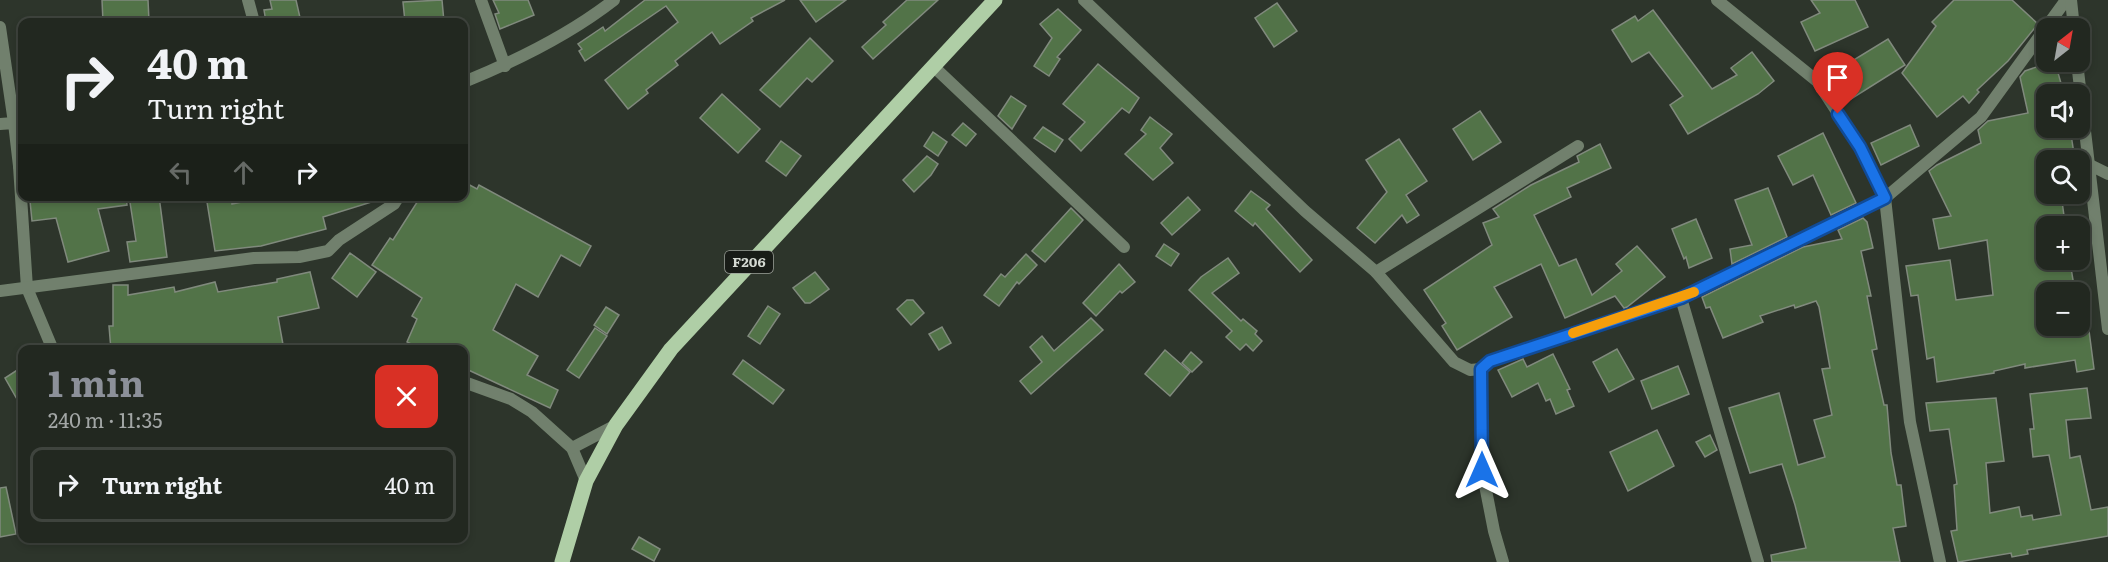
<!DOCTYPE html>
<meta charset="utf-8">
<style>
body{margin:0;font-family:Literata,serif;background:#2e342d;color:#f1f3f6;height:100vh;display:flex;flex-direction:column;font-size:22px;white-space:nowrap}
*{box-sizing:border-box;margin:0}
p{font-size:20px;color:#a2a6a5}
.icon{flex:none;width:33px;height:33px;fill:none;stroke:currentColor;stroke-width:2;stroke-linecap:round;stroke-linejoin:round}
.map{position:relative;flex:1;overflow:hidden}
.drawer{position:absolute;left:18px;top:345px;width:450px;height:198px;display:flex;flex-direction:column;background:#222820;border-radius:12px;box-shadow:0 3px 9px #0003,0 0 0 2px #3f443e}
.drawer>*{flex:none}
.hud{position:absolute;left:18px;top:18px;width:450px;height:183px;border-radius:12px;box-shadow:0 3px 9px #0003,0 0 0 2px #3f443e;background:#222820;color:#f1f3f6;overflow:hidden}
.needle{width:39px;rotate:31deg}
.buttons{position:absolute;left:2036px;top:18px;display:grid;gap:12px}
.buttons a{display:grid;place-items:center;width:54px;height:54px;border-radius:12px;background:#222820;box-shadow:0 3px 9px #0003,0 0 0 2px #3f443e;font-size:30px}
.pin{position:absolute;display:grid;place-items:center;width:51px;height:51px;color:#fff;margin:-62px -26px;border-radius:50% 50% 50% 0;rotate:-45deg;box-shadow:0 0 6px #0007}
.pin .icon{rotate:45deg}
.me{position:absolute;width:66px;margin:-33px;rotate:0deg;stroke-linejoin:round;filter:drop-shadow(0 0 4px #0008)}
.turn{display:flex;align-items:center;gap:21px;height:126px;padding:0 30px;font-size:27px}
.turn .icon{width:78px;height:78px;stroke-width:2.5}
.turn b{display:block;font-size:42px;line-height:51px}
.lanes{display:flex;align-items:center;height:57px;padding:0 30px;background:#0003;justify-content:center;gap:30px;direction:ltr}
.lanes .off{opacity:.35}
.round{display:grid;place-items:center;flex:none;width:63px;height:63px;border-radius:12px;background:#2e342d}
.summary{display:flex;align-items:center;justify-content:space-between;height:102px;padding:0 30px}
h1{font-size:36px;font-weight:700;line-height:45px;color:#8c9099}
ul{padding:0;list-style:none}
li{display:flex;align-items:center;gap:18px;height:75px;margin:0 12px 9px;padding:0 18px;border:3px solid #3f443e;border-radius:12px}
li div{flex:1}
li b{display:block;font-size:22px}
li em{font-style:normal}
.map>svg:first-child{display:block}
.building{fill:#527348;stroke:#808a7d;stroke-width:1.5}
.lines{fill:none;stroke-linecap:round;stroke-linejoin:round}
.street{stroke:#71806d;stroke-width:12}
.primary{stroke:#afcea6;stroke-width:15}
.route-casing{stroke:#114b97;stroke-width:15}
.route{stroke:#1a73e8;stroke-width:10}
.slow{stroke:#f59e0b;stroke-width:10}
.labels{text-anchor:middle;stroke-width:6;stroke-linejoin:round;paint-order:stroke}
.shield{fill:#181c17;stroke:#9ba099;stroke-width:1.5}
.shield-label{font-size:14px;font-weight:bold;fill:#d3d8d1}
</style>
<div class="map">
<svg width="2108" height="562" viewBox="0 0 2108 562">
<rect width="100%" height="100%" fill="#2d352b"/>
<!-- building -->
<g class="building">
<polygon points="102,0 148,0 149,21 103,22"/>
<polygon points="270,0 296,0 301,22 266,22 264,10 272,9"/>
<polygon points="442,0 444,22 405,22 403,2"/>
<polygon points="493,0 528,0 534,15 500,29 495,14 499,13"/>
<polygon points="645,0 785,0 751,18 753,21 720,44 712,32 675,61 678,65 646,90 648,93 628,109 605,80 678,22 666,6 585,61 579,51 582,49 578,44 603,27 605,31"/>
<polygon points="800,0 846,0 816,22"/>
<polygon points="907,0 938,0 873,59 862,47 886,25 883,22"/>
<polygon points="1811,0 1855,0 1868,27 1815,51 1801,22 1820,13"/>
<polygon points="1954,0 2012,0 2038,24 2008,61 1977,90 1979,92 1969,103 1963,96 1937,117 1902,73 1936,26 1932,22"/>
<polygon points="1277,3 1297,31 1274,47 1255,18"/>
<polygon points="1058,9 1081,30 1057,57 1060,59 1049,76 1034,66 1052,38 1040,24"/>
<polygon points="1653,10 1712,89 1737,75 1731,68 1752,52 1774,81 1758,94 1688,134 1670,105 1683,96 1649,52 1632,62 1612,30 1635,16 1638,21"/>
<polygon points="810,38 833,61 812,82 807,78 780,107 760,90"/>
<polygon points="1888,39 1905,65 1851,99 1834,72"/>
<polygon points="2051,62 2055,62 2064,94 2046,94 2046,128 2070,128 2074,154 2070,155 2072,160 2041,160 2046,194 2061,194 2065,223 2046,225 2046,260 2070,262 2075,292 2046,292 2046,329 2088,323 2094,369 2077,372 2075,360 2025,368 2025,364 1994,371 1994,373 1937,382 1934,357 1927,359 1918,295 1911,296 1906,266 1950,260 1956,300 1993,295 1987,240 1939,249 1933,219 1951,216 1929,171 1937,165 1981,143 1978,130 1988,121 2028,113 2020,77 2025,71"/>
<polygon points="1098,64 1139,98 1129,113 1122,108 1081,151 1069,139 1085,122 1063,104"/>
<polygon points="722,94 760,129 738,153 700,118"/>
<polygon points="1011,96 1026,106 1012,129 998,116"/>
<polygon points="1480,111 1501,142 1473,160 1453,129"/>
<polygon points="1150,117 1172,134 1160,148 1173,163 1153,180 1125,154 1146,134 1141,130"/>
<polygon points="963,123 976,134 966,146 952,135"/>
<polygon points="1910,125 1919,146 1881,165 1871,143"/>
<polygon points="1043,127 1063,140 1055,152 1034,138"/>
<polygon points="933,132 947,142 938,156 924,146"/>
<polygon points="1823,133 1856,203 1831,215 1813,175 1793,185 1778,156"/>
<polygon points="1399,139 1427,181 1406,195 1419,215 1407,223 1402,215 1375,243 1357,228 1387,192 1366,160"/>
<polygon points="781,141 801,156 786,176 766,161"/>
<polygon points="1600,144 1611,168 1567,188 1571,197 1534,215 1559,266 1576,259 1592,295 1622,271 1616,264 1637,246 1665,277 1627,307 1624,308 1615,296 1565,318 1541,264 1494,287 1512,317 1457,350 1442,326 1446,323 1424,290 1492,245 1483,223 1499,217 1493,209 1531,185 1579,162 1577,156"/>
<polygon points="927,156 938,164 931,175 914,192 903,180"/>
<polygon points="464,182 477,189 479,185 591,246 580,266 561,255 538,297 516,284 493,330 538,356 527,375 558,390 550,408 464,368 464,350 423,350 407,342 417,319 412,316 422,298 372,265 390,238 393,240 421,196 464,196"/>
<polygon points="1768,188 1787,237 1732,264 1730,249 1752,245 1735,200"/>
<polygon points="1251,191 1270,205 1266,209 1312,260 1300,272 1255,223 1253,226 1235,211"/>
<polygon points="46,196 126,196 127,205 98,209 109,251 68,262 56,218 32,221 30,201 46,199"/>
<polygon points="129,196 159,196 167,257 130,262 127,242 136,241"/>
<polygon points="206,196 231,196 232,204 271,196 377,196 378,200 323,217 326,229 261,246 215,251"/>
<polygon points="1188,197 1200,210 1172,235 1161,223"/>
<polygon points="1071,208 1083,220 1045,262 1032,251"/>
<polygon points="1863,218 1867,222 1873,248 1861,251 1871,296 1867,296 1877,349 1872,350 1884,405 1887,405 1891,453 1897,485 1901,485 1906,526 1893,528 1900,562 1772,562 1771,555 1806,548 1795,505 1782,464 1750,473 1729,408 1779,393 1798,465 1825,457 1814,420 1832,415 1822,369 1830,368 1819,307 1816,301 1795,308 1794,305 1760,316 1763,322 1723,338 1710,307 1706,308 1702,297 1803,247 1842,239 1838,230"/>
<polygon points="1696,219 1712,258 1689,268 1686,257 1684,259 1672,229"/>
<polygon points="1164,244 1179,254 1171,266 1156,256"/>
<polygon points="350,253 376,272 357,297 332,278"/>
<polygon points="1026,254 1037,265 1019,284 1017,282 999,306 984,295 1001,274 1005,277"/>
<polygon points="1228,258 1239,273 1212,293 1241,321 1243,319 1257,331 1255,334 1262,341 1253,351 1246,344 1240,350 1226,337 1232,331 1189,290 1201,277"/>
<polygon points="1119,264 1135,282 1122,293 1120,291 1096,316 1083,303"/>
<polygon points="310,272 319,308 278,317 284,350 111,350 109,326 113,326 113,285 128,285 128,295 174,287 175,292 215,282 218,292 277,282 277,279"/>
<polygon points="815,272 829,289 810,303 805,303 793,288"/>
<polygon points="907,300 913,300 924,313 911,325 897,309"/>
<polygon points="768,306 780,314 760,344 748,336"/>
<polygon points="606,307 619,315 607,334 594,325"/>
<polygon points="1091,318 1103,330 1031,394 1020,381 1042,362 1030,347 1042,336 1054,351"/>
<polygon points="942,327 951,343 939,350 929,334"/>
<polygon points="595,328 607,336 579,378 567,370"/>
<polygon points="1617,349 1634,379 1609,392 1593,362"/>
<polygon points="1165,350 1190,372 1170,396 1145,374"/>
<polygon points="1191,352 1202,362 1192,372 1182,363"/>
<polygon points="1553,354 1570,389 1567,390 1574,406 1556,414 1550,399 1546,401 1538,383 1512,397 1498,370 1523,359 1527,367"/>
<polygon points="743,360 784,390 773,404 733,374"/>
<polygon points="1678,366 1689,394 1652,409 1641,381"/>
<polygon points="22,367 22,408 5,378"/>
<polygon points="2087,388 2091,418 2066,420 2070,458 2080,456 2091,510 2108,507 2108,536 2027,550 2028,554 2012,557 2011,553 1958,562 1951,531 1957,530 1954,485 1957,484 1949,429 1930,431 1926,403 1996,398 2004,461 1986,463 1990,513 2019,507 2021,517 2032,515 2033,520 2061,515 2049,455 2033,457 2030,429 2034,429 2030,394"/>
<polygon points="1657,430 1674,466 1628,491 1610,452"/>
<polygon points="1710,435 1717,450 1705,457 1696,442"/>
<polygon points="6,487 16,534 0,537 0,488"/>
<polygon points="639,537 660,549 654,561 632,549"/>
</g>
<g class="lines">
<!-- street -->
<g class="street">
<polyline points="248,0 254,22"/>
<polyline points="481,0 505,66"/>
<polyline points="1084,0 1305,211 1376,272 1454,362 1470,370 1481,369 1490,361 1681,298 1885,198 1981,117 2066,0"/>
<polyline points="1717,0 1817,81 1860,147 1885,198 1910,422 1940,562"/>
<polyline points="2071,0 2074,28"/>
<polyline points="0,27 14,123"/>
<polyline points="2077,62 2108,329"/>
<polyline points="933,66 1124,247"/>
<path d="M464 82C516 61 569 35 614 0"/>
<polyline points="0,124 14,123 19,166 22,165"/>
<polyline points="2088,164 2108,174"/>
<polyline points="19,166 27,288 53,350"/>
<polyline points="1376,272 1578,146"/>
<polyline points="0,291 254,258 299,257 328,251 339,240 394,204 399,196"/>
<polyline points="1681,298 1758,562"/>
<polyline points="1481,369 1482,470 1494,531 1503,562"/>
<polyline points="464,382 511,399 532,412 572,448 586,481"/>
<polyline points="572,448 616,425"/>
</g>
<!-- primary -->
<polyline class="primary" points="562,562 586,481 616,425 671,349 995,0"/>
</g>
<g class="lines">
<defs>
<polyline id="route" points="1482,470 1481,369 1490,361 1681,298 1885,198 1860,147 1838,114"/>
</defs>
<!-- route casing -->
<use href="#route" class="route-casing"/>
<!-- route -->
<use href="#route" class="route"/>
<!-- slow -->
<polyline class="slow" points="1573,333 1694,292"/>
</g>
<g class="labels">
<!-- shield labels -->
<rect class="shield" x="725" y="251" width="48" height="22" rx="4.5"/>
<g class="shield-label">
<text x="749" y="267">F206</text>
</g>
</g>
</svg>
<div class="buttons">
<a><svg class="needle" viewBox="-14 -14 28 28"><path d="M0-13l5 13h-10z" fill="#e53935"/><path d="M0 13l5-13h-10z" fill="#a2a6a5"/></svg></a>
<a><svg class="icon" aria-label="sound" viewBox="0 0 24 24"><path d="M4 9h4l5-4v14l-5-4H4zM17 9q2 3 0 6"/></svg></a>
<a><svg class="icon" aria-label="search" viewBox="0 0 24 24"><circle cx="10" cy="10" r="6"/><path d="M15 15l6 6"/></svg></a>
<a>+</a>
<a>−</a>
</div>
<div class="pin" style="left:1838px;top:114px;background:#d93025"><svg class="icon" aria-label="arrive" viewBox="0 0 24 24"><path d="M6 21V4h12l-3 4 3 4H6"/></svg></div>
<svg class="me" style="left:1482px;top:470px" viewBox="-20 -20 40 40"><path d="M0-17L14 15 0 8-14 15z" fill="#1a73e8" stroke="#fff" stroke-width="4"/></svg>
<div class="hud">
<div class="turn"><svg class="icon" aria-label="right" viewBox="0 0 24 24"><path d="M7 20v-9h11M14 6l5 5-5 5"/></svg><div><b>40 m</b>Turn right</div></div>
<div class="lanes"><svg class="icon off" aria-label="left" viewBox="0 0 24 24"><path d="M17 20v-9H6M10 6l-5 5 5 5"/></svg><svg class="icon off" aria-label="ahead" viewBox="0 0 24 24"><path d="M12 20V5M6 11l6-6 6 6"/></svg><svg class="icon" aria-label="right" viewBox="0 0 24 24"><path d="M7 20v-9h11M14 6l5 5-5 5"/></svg></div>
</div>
<section class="drawer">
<div class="summary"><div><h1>1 min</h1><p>240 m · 11:35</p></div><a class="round" style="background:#d93025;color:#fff"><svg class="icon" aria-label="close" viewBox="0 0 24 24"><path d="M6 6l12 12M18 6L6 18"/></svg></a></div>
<ul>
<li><svg class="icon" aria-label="right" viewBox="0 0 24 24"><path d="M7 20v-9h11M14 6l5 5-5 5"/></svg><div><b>Turn right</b></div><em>40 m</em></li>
</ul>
</section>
</div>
